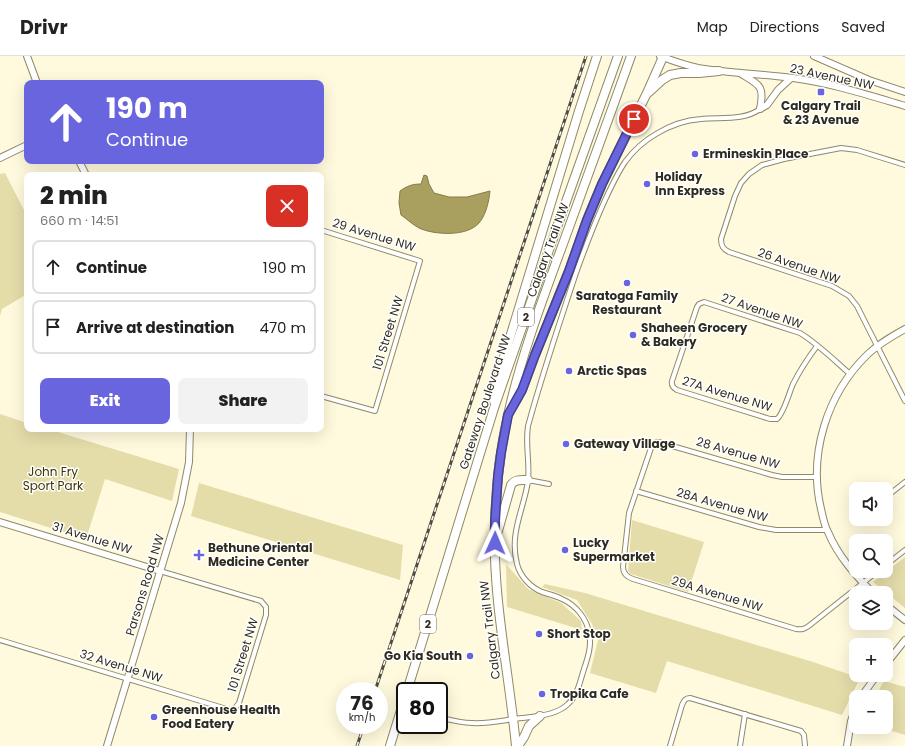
<!DOCTYPE html>
<meta charset="utf-8">
<style>
body{margin:0;font-family:Poppins,sans-serif;background:#f2f2f2;color:#222;height:100vh;display:flex;flex-direction:column;font-size:15px;white-space:nowrap}
*{box-sizing:border-box;margin:0}
p{font-size:13px;color:#767676}
.icon{flex:none;width:22px;height:22px;fill:none;stroke:currentColor;stroke-width:2;stroke-linecap:round;stroke-linejoin:round}
.map{position:relative;flex:1;overflow:hidden}
.drawer{position:absolute;left:24px;top:116px;width:300px;height:260px;display:flex;flex-direction:column;background:#fff;border-radius:8px;box-shadow:0 4px 16px #0002}
.drawer>*{flex:none}
.top-card{position:absolute;left:24px;top:24px;width:300px;height:84px;border-radius:8px;box-shadow:0 4px 16px #0002;background:#6965de;color:#fff;overflow:hidden}
.tools{position:absolute;left:849px;top:426px;display:grid;gap:8px}
.tools a{display:grid;place-items:center;width:44px;height:44px;border-radius:8px;background:#fff;box-shadow:0 4px 16px #0002;font-size:20px}
.speed{position:absolute;left:336px;top:626px;display:flex;gap:8px;font-size:20px;font-weight:700;text-align:center}
.speed>*{display:grid;place-content:center;width:52px;height:52px;border-radius:50%;background:#fff;box-shadow:0 4px 16px #0002;line-height:1}
.speed small{font-size:10px;font-weight:400}
.speed .limit{border:2px solid #111;border-radius:6px;background:#fff;color:#111}
.pin{position:absolute;display:grid;place-items:center;width:34px;height:34px;color:#fff;margin:-17px;border:2px solid #fff;border-radius:50%;box-shadow:0 1px 4px #0007}
.me{position:absolute;width:44px;margin:-22px;rotate:1deg;stroke-linejoin:round;filter:drop-shadow(0 0 3px #0008)}
.turn{display:flex;align-items:center;gap:14px;height:84px;padding:0 16px;font-size:18px}
.turn .icon{width:52px;height:52px;stroke-width:2.5}
.turn b{display:block;font-size:28px;line-height:34px}
.round{display:grid;place-items:center;flex:none;width:42px;height:42px;border-radius:8px;background:#f2f2f2}
.overview{display:flex;align-items:center;justify-content:space-between;height:68px;padding:0 16px}
h1{font-size:24px;font-weight:800;line-height:30px}
.cta{display:flex;gap:8px;margin-top:auto;padding:8px 16px}
.cta a{flex:1;height:46px;border-radius:8px;background:#6965de;color:#fff;font-size:16px;font-weight:800;line-height:46px;text-align:center}
.cta a+a{background:#f2f2f2;color:#222}
ul{padding:0;list-style:none}
li{display:flex;align-items:center;gap:12px;height:54px;margin:0 8px 6px;padding:0 8px;border:2px solid #e0e0e0;border-radius:8px}
li div{flex:1}
li b{display:block;font-size:15px}
li em{font-style:normal}
header{display:flex;align-items:center;gap:24px;box-sizing:border-box;height:56px;padding:0 20px;background:#fff;border-bottom:1px solid #e0e0e0}
header strong{font-size:19px}
nav{display:flex;gap:22px;margin-inline-start:auto;font-size:14px}
.map>svg:first-child{display:block}
.green{fill:#e4dca9}
.water{fill:#a99f5f;stroke:#847c4c}
.lines{fill:none;stroke-linecap:round;stroke-linejoin:round}
.street-casing{stroke:#8e8968;stroke-width:6}
.secondary-casing{stroke:#8e8968;stroke-width:8}
.highway-casing{stroke:#8e8968;stroke-width:10}
.street{stroke:#fff;stroke-width:4}
.secondary{stroke:#fff;stroke-width:6}
.highway{stroke:#fff;stroke-width:8}
.rail-casing{stroke:#4f4d3d;stroke-width:3}
.rail{stroke:#fff;stroke-width:1.5;stroke-dasharray:4.5;stroke-linecap:butt}
.route-casing{stroke:#444290;stroke-width:10}
.route{stroke:#6965de;stroke-width:7}
.poi-dot{fill:#6965de;stroke:#fff;stroke-width:1.5}
.labels{text-anchor:middle;stroke-width:3;stroke-linejoin:round;paint-order:stroke}
.shield{fill:#fff;stroke:#6d6b62;stroke-width:1}
.shield-label{font-size:11px;font-weight:bold;fill:#2e2c1f}
.street-label{font-size:12px;fill:#2e2c1f;stroke:#fff}
.poi-label{font-size:12px;font-weight:bold;fill:#2e2c1f;stroke:#fff;text-anchor:start}
.park-label{font-size:12px;fill:#3d3500;stroke:#fff}
</style>
<header>
<strong>Drivr</strong>
<nav><a>Map</a><a>Directions</a><a>Saved</a></nav>
</header>
<div class="map">
<svg width="905" height="690" viewBox="0 0 905 690">
<rect width="100%" height="100%" fill="#fffadd"/>
<!-- green -->
<g class="green">
<polygon points="5,117 27,160 27,238 2,253 0,260 0,118"/>
<polygon points="0,358 27,367 27,373 48,373 179,413 172,445 105,423 86,483 0,456"/>
<polygon points="199,427 403,489 400,524 191,460"/>
<polygon points="632,464 704,486 688,536 631,518 628,515"/>
<polygon points="905,501 905,552 873,526"/>
<polygon points="506,508 528,533 561,547 581,565 582,574 507,551"/>
<polygon points="545,528 585,537 813,606 860,622 842,659 667,605 656,637 590,617 598,584 592,568 577,544 542,531"/>
<polygon points="884,625 905,631 905,679 879,671 886,671 886,641 875,641"/>
</g>
<!-- water -->
<path class="water" d="M424 119 427 120 429 128 434 137 449 141H467L490 135C489 145 486 159 479 167 467 181 434 179 419 172 413 169 407 163 401 159L399 147 400 135C407 130 412 128 421 128Z"/>
<g class="lines">
<defs>
<g id="street">
<path d="M905 109 857 94 841 92 784 103 762 109 749 118 741 127 735 140 721 183C721 190 723 193 729 196L832 230 849 240 857 250 905 345"/>
<polyline points="321,174 420,205 375,355 321,340"/>
<path d="M817 290C808 302 800 314 793 328 789 337 784 357 777 363H770L677 334C674 332 671 330 672 325L697 251 699 248 704 246 800 277C818 288 834 304 850 318"/>
<path d="M817 421H782L772 419 662 387C657 385 653 386 651 392L629 457 623 511C623 518 627 521 633 523L796 573C802 574 805 573 810 569L878 515"/>
<polyline points="528,424 549,428"/>
<polyline points="636,435 759,471 776,474 827,474"/>
<polyline points="886,441 905,426"/>
<polyline points="886,509 905,494"/>
<polyline points="0,584 230,654 235,652 239,647 266,559 266,551 261,545 160,515"/>
<path d="M439 661C450 664 460 667 472 667 485 668 500 665 514 663 526 661 540 661 552 657 558 655 564 652 568 648 578 639 580 625 584 613 588 601 592 589 589 577 587 563 576 549 562 543 556 540 549 538 542 536 530 531 520 520 517 508 509 477 524 453 528 425 530 406 525 388 528 370 542 319 559 268 576 217 585 192 594 168 605 144 611 131 617 118 625 106 633 95 644 85 656 78 669 70 686 64 701 63 721 61 744 65 760 53"/>
<path d="M670 690 682 649C684 645 685 642 690 642L801 675 804 679 805 690"/>
<polyline points="740,690 745,658"/>
</g>
<g id="secondary">
<polyline points="27,0 37,27"/>
<path d="M660 0C673 5 685 9 698 12 729 17 761 18 793 22 831 27 868 39 905 50"/>
<polyline points="814,0 869,24 905,36"/>
<path d="M740 17C759 29 765 29 760 53"/>
<polyline points="760,53 767,49 778,34 791,22"/>
<polyline points="0,102 27,89"/>
<polyline points="79,105 86,119"/>
<polyline points="0,466 160,515"/>
<path d="M873 537C855 519 838 500 828 476 824 469 823 461 821 453 808 398 827 338 867 299 878 288 891 281 905 273"/>
<polyline points="886,549 905,564"/>
<polyline points="886,608 905,584"/>
<polyline points="861,641 877,619"/>
<polyline points="107,690 181,447 189,406 190,373"/>
<polyline points="847,690 851,665 856,651"/>
</g>
<g id="highway">
<polyline points="649,36 662,24 670,19 681,17 699,17 719,15"/>
<polyline points="494,345 494,334 579,55 597,0"/>
<polyline points="513,350 522,334 535,299 569,215 587,164 602,128 647,37 663,1"/>
<path d="M498 475 511 429C515 423 521 424 528 424"/>
<polyline points="407,635 494,352 557,171 618,0"/>
<polyline points="390,690 405,641"/>
<path d="M516 690C509 615 492 541 495 466 496 430 500 394 508 359 521 300 543 242 564 185 586 124 609 62 631 0"/>
<polyline points="518,690 524,681 529,670 540,660"/>
</g>
</defs>
<!-- street casing -->
<use href="#street" class="street-casing"/>
<!-- secondary casing -->
<use href="#secondary" class="secondary-casing"/>
<!-- highway casing -->
<use href="#highway" class="highway-casing"/>
<!-- street -->
<use href="#street" class="street"/>
<!-- secondary -->
<use href="#secondary" class="secondary"/>
<!-- highway -->
<use href="#highway" class="highway"/>
<defs>
<g id="rail">
<polyline points="375,635 586,0"/>
<polyline points="357,690 364,669"/>
</g>
</defs>
<!-- rail casing -->
<use href="#rail" class="rail-casing"/>
<!-- rail -->
<use href="#rail" class="rail"/>
</g>
<g class="lines">
<defs>
<polyline id="route" points="495,487 495,465 498,420 501,397 508,359 522,334 535,299 569,215 587,164 602,128 634,63"/>
</defs>
<!-- route casing -->
<use href="#route" class="route-casing"/>
<!-- route -->
<use href="#route" class="route"/>
</g>
<!-- markers -->
<g class="poi-dot">
<rect x="817" y="32" width="8" height="8" rx="2"/>
<circle cx="695" cy="98" r="4"/>
<circle cx="647" cy="128" r="4"/>
<circle cx="627" cy="227" r="4"/>
<circle cx="633" cy="279" r="4"/>
<circle cx="569" cy="315" r="4"/>
<circle cx="566" cy="388" r="4"/>
<circle cx="565" cy="494" r="4"/>
<path d="M197 493h4v4h4v4h-4v4h-4v-4h-4v-4h4z"/>
<circle cx="539" cy="578" r="4"/>
<circle cx="470" cy="600" r="4"/>
<circle cx="542" cy="638" r="4"/>
<circle cx="154" cy="661" r="4"/>
</g>
<g class="labels">
<!-- shield labels -->
<g class="shield">
<rect x="518" y="252" width="16" height="18" rx="3"/>
<rect x="420" y="559" width="16" height="18" rx="3"/>
</g>
<g class="shield-label">
<text x="526" y="265">2</text>
<text x="428" y="572">2</text>
</g>
<!-- street labels -->
<g class="street-label">
<text transform="translate(832 21) rotate(12)" y="4">23 Avenue NW</text>
<text transform="translate(374 179) rotate(17)" y="4">29 Avenue NW</text>
<text transform="translate(548 194) rotate(-70)" y="4">Calgary Trail NW</text>
<text transform="translate(799 210) rotate(19)" y="4">26 Avenue NW</text>
<text transform="translate(762 255) rotate(19)" y="4">27 Avenue NW</text>
<text transform="translate(388 277) rotate(-73)" y="4">101 Street NW</text>
<text transform="translate(727 338) rotate(17)" y="4">27A Avenue NW</text>
<text transform="translate(485 346) rotate(-72)" y="4">Gateway Boulevard NW</text>
<text transform="translate(738 397) rotate(16)" y="4">28 Avenue NW</text>
<text transform="translate(722 449) rotate(16)" y="4">28A Avenue NW</text>
<text transform="translate(92 482) rotate(17)" y="4">31 Avenue NW</text>
<text transform="translate(145 529) rotate(-73)" y="4">Parsons Road NW</text>
<text transform="translate(717 538) rotate(17)" y="4">29A Avenue NW</text>
<text transform="translate(490 574) rotate(-97)" y="4">Calgary Trail NW</text>
<text transform="translate(243 599) rotate(-73)" y="4">101 Street NW</text>
<text transform="translate(121 610) rotate(17)" y="4">32 Avenue NW</text>
</g>
<!-- poi labels -->
<g class="poi-label">
<text x="821" y="54" text-anchor="middle">Calgary Trail<tspan x="821" dy="14">&amp; 23 Avenue</tspan></text>
<text x="703" y="102">Ermineskin Place</text>
<text x="655" y="125">Holiday<tspan x="655" dy="14">Inn Express</tspan></text>
<text x="627" y="244" text-anchor="middle">Saratoga Family<tspan x="627" dy="14">Restaurant</tspan></text>
<text x="641" y="276">Shaheen Grocery<tspan x="641" dy="14">&amp; Bakery</tspan></text>
<text x="577" y="319">Arctic Spas</text>
<text x="574" y="392">Gateway Village</text>
<text x="573" y="491">Lucky<tspan x="573" dy="14">Supermarket</tspan></text>
<text x="208" y="496">Bethune Oriental<tspan x="208" dy="14">Medicine Center</tspan></text>
<text x="547" y="582">Short Stop</text>
<text x="462" y="604" text-anchor="end">Go Kia South</text>
<text x="550" y="642">Tropika Cafe</text>
<text x="162" y="658">Greenhouse Health<tspan x="162" dy="14">Food Eatery</tspan></text>
</g>
<!-- park labels -->
<g class="park-label">
<text x="53" y="420">John Fry<tspan x="53" dy="14">Sport Park</tspan></text>
</g>
</g>
</svg>
<div class="tools">
<a><svg class="icon" aria-label="sound" viewBox="0 0 24 24"><path d="M4 9h4l5-4v14l-5-4H4zM17 9q2 3 0 6"/></svg></a>
<a><svg class="icon" aria-label="search" viewBox="0 0 24 24"><circle cx="10" cy="10" r="6"/><path d="M15 15l6 6"/></svg></a>
<a><svg class="icon" aria-label="layers" viewBox="0 0 24 24"><path d="M12 4l9 5-9 5-9-5zM3 14l9 5 9-5"/></svg></a>
<a>+</a>
<a>−</a>
</div>
<div class="speed"><div>76<small>km/h</small></div><div class="limit">80</div></div>
<div class="pin" style="left:634px;top:63px;background:#d93025"><svg class="icon" aria-label="arrive" viewBox="0 0 24 24"><path d="M6 21V4h12l-3 4 3 4H6"/></svg></div>
<svg class="me" style="left:495px;top:487px" viewBox="-20 -20 40 40"><path d="M0-17L14 15 0 8-14 15z" fill="#6965de" stroke="#fff" stroke-width="4"/></svg>
<div class="top-card">
<div class="turn"><svg class="icon" aria-label="ahead" viewBox="0 0 24 24"><path d="M12 20V5M6 11l6-6 6 6"/></svg><div><b>190 m</b>Continue</div></div>
</div>
<section class="drawer">
<div class="overview"><div><h1>2 min</h1><p>660 m · 14:51</p></div><a class="round" style="background:#d93025;color:#fff"><svg class="icon" aria-label="close" viewBox="0 0 24 24"><path d="M6 6l12 12M18 6L6 18"/></svg></a></div>
<ul>
<li><svg class="icon" aria-label="ahead" viewBox="0 0 24 24"><path d="M12 20V5M6 11l6-6 6 6"/></svg><div><b>Continue</b></div><em>190 m</em></li>
<li><svg class="icon" aria-label="arrive" viewBox="0 0 24 24"><path d="M6 21V4h12l-3 4 3 4H6"/></svg><div><b>Arrive at destination</b></div><em>470 m</em></li>
</ul>
<div class="cta"><a>Exit</a><a>Share</a></div>
</section>
</div>
